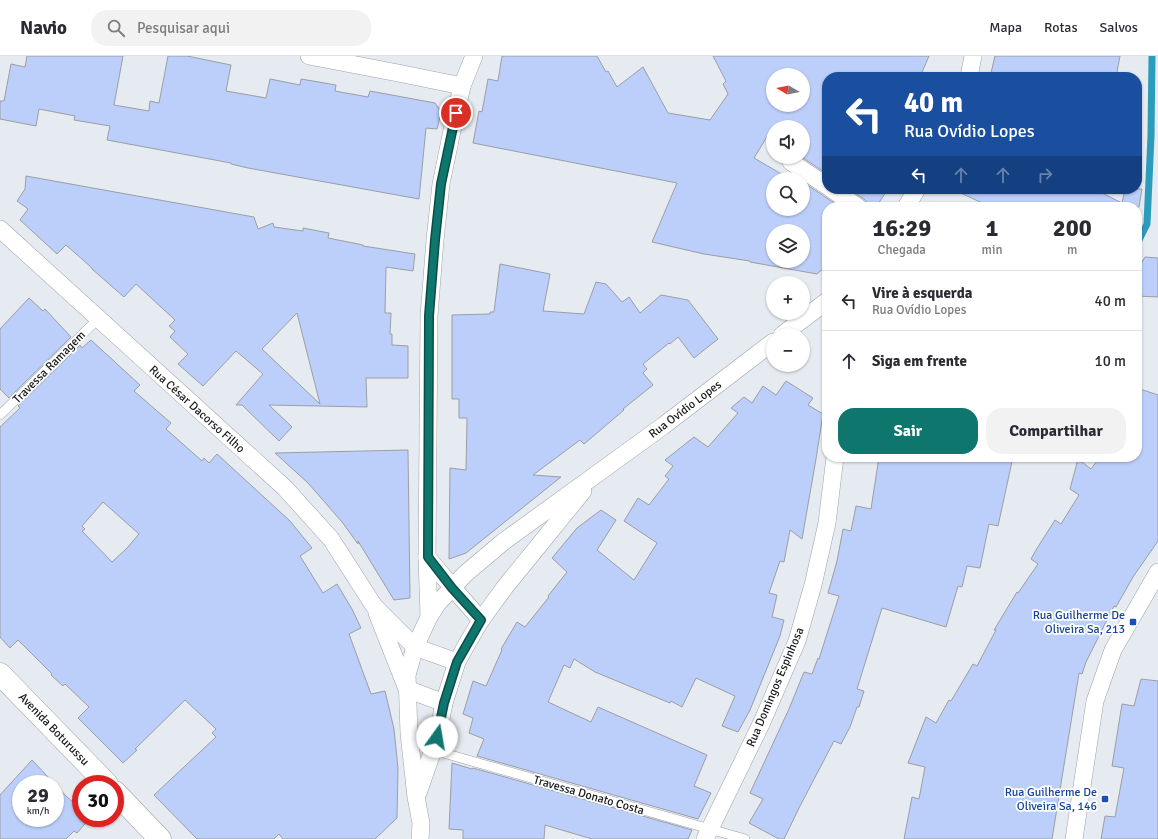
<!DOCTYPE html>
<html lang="pt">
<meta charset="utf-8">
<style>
body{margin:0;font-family:Signika,sans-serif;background:#f2f2f3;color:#2b2b33;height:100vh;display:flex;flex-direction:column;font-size:15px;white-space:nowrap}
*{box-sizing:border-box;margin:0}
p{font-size:13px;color:#7c7c81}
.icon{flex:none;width:22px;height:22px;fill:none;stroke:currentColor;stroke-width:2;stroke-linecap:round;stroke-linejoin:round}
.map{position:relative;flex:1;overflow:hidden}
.drawer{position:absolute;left:822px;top:146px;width:320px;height:260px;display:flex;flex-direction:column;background:#fff;border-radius:16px;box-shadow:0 1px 3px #0004}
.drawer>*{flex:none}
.banner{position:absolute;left:822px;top:16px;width:320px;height:122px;border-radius:16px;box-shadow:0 1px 3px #0004;background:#1a4fa0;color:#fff;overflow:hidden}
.needle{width:26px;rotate:280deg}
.tools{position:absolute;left:766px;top:12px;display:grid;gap:8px}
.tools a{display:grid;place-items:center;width:44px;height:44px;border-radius:50%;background:#fff;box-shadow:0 1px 3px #0004;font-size:20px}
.speed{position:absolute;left:12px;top:719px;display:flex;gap:8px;font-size:20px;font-weight:700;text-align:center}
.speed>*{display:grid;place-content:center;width:52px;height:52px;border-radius:50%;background:#fff;box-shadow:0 1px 3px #0004;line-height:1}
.speed small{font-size:10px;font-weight:400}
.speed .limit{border:6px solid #d22;background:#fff;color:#111}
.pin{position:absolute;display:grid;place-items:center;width:34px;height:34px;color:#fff;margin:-17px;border:2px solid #fff;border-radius:50%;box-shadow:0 1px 4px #0007}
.me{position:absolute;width:44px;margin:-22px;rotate:13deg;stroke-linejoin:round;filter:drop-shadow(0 0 3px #0008)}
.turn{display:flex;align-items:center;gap:14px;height:84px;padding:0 16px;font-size:18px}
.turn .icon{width:52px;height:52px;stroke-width:2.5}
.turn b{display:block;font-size:28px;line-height:34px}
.lanes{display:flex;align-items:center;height:38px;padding:0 16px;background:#0003;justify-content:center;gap:20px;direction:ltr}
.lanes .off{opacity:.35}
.eta{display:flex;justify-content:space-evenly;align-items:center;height:68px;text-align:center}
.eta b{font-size:24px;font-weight:700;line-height:28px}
.button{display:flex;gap:8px;margin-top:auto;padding:8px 16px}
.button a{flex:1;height:46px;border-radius:16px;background:#0f766e;color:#fff;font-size:16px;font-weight:700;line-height:46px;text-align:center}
.button a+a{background:#f2f2f3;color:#2b2b33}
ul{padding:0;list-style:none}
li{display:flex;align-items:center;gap:12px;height:60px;padding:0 16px;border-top:1px solid #e1e1e2}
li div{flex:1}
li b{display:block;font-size:15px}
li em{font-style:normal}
header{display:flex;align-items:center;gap:24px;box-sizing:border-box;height:56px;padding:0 20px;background:#fff;border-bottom:1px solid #e1e1e2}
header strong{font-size:19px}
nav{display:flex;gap:22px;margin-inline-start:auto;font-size:14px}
.search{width:280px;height:36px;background:#f2f2f3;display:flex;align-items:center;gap:10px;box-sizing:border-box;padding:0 14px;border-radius:16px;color:#7c7c81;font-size:15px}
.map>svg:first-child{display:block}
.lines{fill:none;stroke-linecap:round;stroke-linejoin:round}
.stream{stroke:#2c9cbb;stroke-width:7}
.building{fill:#bccffa;stroke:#9b9ea5;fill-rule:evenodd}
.service-casing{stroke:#9fa2a9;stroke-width:10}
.minor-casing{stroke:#9fa2a9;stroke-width:18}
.secondary-casing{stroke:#9fa2a9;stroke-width:23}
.service{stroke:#fff;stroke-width:9}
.minor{stroke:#fff;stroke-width:17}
.secondary{stroke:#fff;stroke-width:22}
.route-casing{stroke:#0a4d48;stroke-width:10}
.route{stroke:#0f766e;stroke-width:7}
.transit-dot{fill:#1a4fb4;stroke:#fff;stroke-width:1.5}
.labels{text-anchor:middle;stroke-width:3.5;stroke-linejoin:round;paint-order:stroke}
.street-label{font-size:12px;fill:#181a1c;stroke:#fff}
.transit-label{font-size:12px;fill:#164399;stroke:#fff;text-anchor:end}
</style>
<header>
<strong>Navio</strong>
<div class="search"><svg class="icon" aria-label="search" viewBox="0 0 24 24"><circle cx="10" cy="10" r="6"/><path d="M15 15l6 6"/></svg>Pesquisar aqui</div>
<nav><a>Mapa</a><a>Rotas</a><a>Salvos</a></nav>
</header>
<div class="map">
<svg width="1158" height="783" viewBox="0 0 1158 783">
<rect width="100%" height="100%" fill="#e6eaf1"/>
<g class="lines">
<!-- stream -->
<polyline class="stream" points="1137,188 1147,168 1151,80 1152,0"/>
</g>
<!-- building -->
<g class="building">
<polygon points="27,0 123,0 114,49 149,55 150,45 159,47 168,0 187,0 231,9 226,35 266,42 270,23 300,29 301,23 336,29 335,35 368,41 370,35 435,47 441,56 437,73 426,72 419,143 248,112 231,108 231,107 107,84 110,70 74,64 75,60 39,53 36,70 0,63 0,45 4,45 11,8 25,11"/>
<path d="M502 0H597L606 16 608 15 617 31 643 11 668 57 710 64 728 38 723 28 726 25 713 0H929L920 21H827V118L803 102V71H773L754 102 790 123H773V153H803V126L840 151H827V209L817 218 750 206V205L704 198 652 186 677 127 473 87 479 55 482 56 488 23 498 25ZM773 19H803V49H773ZM773 175H803V205H773Z"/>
<polygon points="995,0 1120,0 1116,21 990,21"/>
<path d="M26 120 254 161 258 173 273 167 274 171 303 175V172L329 177 328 182 363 189V190L415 198 413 215 386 211 385 257H391L390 278H392V289L408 290V322H366L367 351 269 349 292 371 279 385 242 349H236L263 318 236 295 203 330 178 308 188 298 170 281 175 275 169 270 175 264 136 228 124 241 92 213V212L66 189 57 198 20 164 28 153 17 145 25 133ZM297 257 320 348 262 293Z"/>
<polygon points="849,133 888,133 876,151 868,151 867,146 864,143"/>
<polygon points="952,133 1094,133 1122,147 1125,133 1142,133 1139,151 991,151"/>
<polygon points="1145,201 1158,202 1158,241 1137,240 1137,214"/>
<polygon points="500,208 550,218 543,255 584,258 596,226 606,228 622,246 629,241 640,257 661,239 688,244 718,283 694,302 678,281 670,288 669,287 643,308 647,313 643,317 653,329 623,353 624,354 584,388 580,384 533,419 561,421 466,497 449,503 450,412 466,414 467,362 459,362 459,343 452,343 452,259 490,258 490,256 494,256"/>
<polygon points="29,242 43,255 45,253 71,281 9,342 0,333 0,273"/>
<path d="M91 284 140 329 134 335 171 367 166 373 202 405 204 402 209 407 217 398 290 465 312 492 300 500 323 537 337 528 352 553 361 572 349 578 371 638 385 635 394 673 398 712 397 762 375 783H283L279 778 274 783H197L154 739 216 681 212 677 216 673 185 644 135 693 137 694 123 707 78 662 89 651 65 628 63 630 51 619 52 618 18 584 10 592 0 581V371L20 352 18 350 80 289 82 292ZM103 446 139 478 127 492 112 506 82 475 85 473 82 470Z"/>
<polygon points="786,325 813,342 808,349 823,358 816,403 802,483 790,474 784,506 780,505 769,537 777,539 772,561 784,564 780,580 750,654 738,676 722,670 735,640 696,622 682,651 671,645 670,647 595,616 574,603 570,612 564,609 548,646 591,666 598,651 707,699 694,730 711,737 698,763 477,700 484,683 469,677 473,662 463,658 473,625 486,630 502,594 501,593 517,566 525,571 549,541 548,540 567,516 552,502 577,472 601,454 616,464 597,494 634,524 657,487 624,465 638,442 649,449 669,423 665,420 673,410 665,404 694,381 708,391 738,357 731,352 744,341 752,347 763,330 776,339"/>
<polygon points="1137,332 1158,339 1158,485 1133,521 1116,551 1114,550 1086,606 1082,618 1079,617 1052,783 904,783 912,741 919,743 925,711 908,707 926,661 936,667 949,644 951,645 973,608 977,610 996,574 994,574 1017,536 1018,537 1038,508 1031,503 1036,494 1055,464 1061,468 1079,439 1070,433 1078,403 1091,413 1100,401 1137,401"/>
<polygon points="408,394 410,542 394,544 358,485 358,488 342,466 308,427 275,397"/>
<polygon points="879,401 1013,401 998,470 989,468 980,512 967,510 962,531 958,530 946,571 882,552 857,633 864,635 859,651 857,651 850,671 841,688 834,685 800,750 784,783 779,783 749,767 763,743 750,737 789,653 804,616 812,618 818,602 819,603 839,540 828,537 837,505 843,473 851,475 856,450 871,453"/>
<polygon points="1141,623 1158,625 1158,783 1101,783 1105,760 1115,761 1124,712 1112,710 1122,648 1134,650"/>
<path d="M32 704 67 741 81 753V762H90L77 777 74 775 66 783H0V739ZM21 728H55V762H21Z"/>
<polygon points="452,707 472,713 473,712 692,774 688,783 592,783 545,769 544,783 463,783 463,774 449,773"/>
</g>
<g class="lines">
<defs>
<g id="service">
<polyline points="0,359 98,263"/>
<polyline points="433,694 745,783"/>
</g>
<g id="minor">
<polyline points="309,0 398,17 462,30 474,0"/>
<polyline points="969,21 973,0"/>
<polyline points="791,106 827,130"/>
<polyline points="831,133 858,151"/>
<polyline points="906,151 917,133"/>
<polyline points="0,173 285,432 331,483 374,550 415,591 457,606"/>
<polyline points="782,279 827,245"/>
<polyline points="427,501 452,531 481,564"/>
<polyline points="377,557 407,633 444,647"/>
<polyline points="429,561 438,547 465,518 503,486 663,370 773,286"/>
<polyline points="418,737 433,694 440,668 444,647 457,606 468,586 481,564 505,531 583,435"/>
<polyline points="420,783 421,767 416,741 409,677 407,619 415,591 429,561 427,501 429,260 435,184 441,128 453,70 462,30"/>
<polyline points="705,783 762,666 797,585 813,529 827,467 835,401"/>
<polyline points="1074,783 1095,645 1113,594 1158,516"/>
</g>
<g id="secondary">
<polyline points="0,618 107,728"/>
<polyline points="115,736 160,783"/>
</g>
</defs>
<!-- service casing -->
<use href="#service" class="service-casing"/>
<!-- minor casing -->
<use href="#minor" class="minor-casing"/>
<!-- secondary casing -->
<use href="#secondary" class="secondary-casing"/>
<!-- service -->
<use href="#service" class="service"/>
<!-- minor -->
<use href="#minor" class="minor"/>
<!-- secondary -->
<use href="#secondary" class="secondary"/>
</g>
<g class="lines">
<defs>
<polyline id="route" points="437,681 444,647 457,606 481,564 452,532 428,501 429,260 435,184 441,128 456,57"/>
</defs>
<!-- route casing -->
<use href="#route" class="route-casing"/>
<!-- route -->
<use href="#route" class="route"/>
</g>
<!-- markers -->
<g class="transit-dot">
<rect x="1129" y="562" width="8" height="8" rx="2"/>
<rect x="1101" y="739" width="8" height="8" rx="2"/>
</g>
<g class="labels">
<!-- street labels -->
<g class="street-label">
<text transform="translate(49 311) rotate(-45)" y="4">Travessa Ramagem</text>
<text transform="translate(197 353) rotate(42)" y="4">Rua César Dacorso Filho</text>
<text transform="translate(685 353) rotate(-37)" y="4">Rua Ovídio Lopes</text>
<text transform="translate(775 631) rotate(-67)" y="4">Rua Domingos Espinhosa</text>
<text transform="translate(54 673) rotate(46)" y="4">Avenida Boturussu</text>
<text transform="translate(589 739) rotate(16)" y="4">Travessa Donato Costa</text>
</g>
<!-- transit labels -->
<g class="transit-label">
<text x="1125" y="563">Rua Guilherme De<tspan x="1125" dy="14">Oliveira Sa, 213</tspan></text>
<text x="1097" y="740">Rua Guilherme De<tspan x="1097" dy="14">Oliveira Sa, 146</tspan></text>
</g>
</g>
</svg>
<div class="tools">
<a><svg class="needle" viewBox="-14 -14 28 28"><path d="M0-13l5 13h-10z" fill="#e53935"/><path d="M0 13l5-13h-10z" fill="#7c7c81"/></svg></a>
<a><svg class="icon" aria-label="sound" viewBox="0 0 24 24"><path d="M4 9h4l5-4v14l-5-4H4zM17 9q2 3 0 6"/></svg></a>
<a><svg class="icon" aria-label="search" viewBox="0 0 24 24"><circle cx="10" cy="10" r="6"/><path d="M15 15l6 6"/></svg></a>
<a><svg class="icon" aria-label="layers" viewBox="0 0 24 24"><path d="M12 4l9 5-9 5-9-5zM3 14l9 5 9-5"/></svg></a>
<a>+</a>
<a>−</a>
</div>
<div class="speed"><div>29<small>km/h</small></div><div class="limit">30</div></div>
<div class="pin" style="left:456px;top:57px;background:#d93025"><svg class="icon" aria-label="arrive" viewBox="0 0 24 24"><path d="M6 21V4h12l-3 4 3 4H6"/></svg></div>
<svg class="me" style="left:437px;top:681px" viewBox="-20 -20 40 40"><circle r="19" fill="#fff"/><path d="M0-13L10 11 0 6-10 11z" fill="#0f766e"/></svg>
<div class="banner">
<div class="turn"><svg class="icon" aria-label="left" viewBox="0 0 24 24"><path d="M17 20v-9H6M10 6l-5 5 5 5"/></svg><div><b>40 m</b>Rua Ovídio Lopes</div></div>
<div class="lanes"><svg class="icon" aria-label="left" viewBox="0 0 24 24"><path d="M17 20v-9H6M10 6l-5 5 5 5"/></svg><svg class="icon off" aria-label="ahead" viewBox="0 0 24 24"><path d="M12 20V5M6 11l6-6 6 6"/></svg><svg class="icon off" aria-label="ahead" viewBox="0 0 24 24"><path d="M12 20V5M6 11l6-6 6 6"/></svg><svg class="icon off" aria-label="right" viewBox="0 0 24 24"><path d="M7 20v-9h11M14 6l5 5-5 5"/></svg></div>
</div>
<section class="drawer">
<div class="eta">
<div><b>16:29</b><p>Chegada</p></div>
<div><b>1</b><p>min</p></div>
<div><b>200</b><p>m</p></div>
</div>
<ul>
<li><svg class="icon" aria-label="left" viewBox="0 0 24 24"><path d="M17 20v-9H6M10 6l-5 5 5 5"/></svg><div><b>Vire à esquerda</b><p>Rua Ovídio Lopes</p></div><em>40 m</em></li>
<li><svg class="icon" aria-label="ahead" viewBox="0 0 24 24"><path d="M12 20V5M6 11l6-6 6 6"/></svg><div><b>Siga em frente</b></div><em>10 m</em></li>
</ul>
<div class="button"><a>Sair</a><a>Compartilhar</a></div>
</section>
</div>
